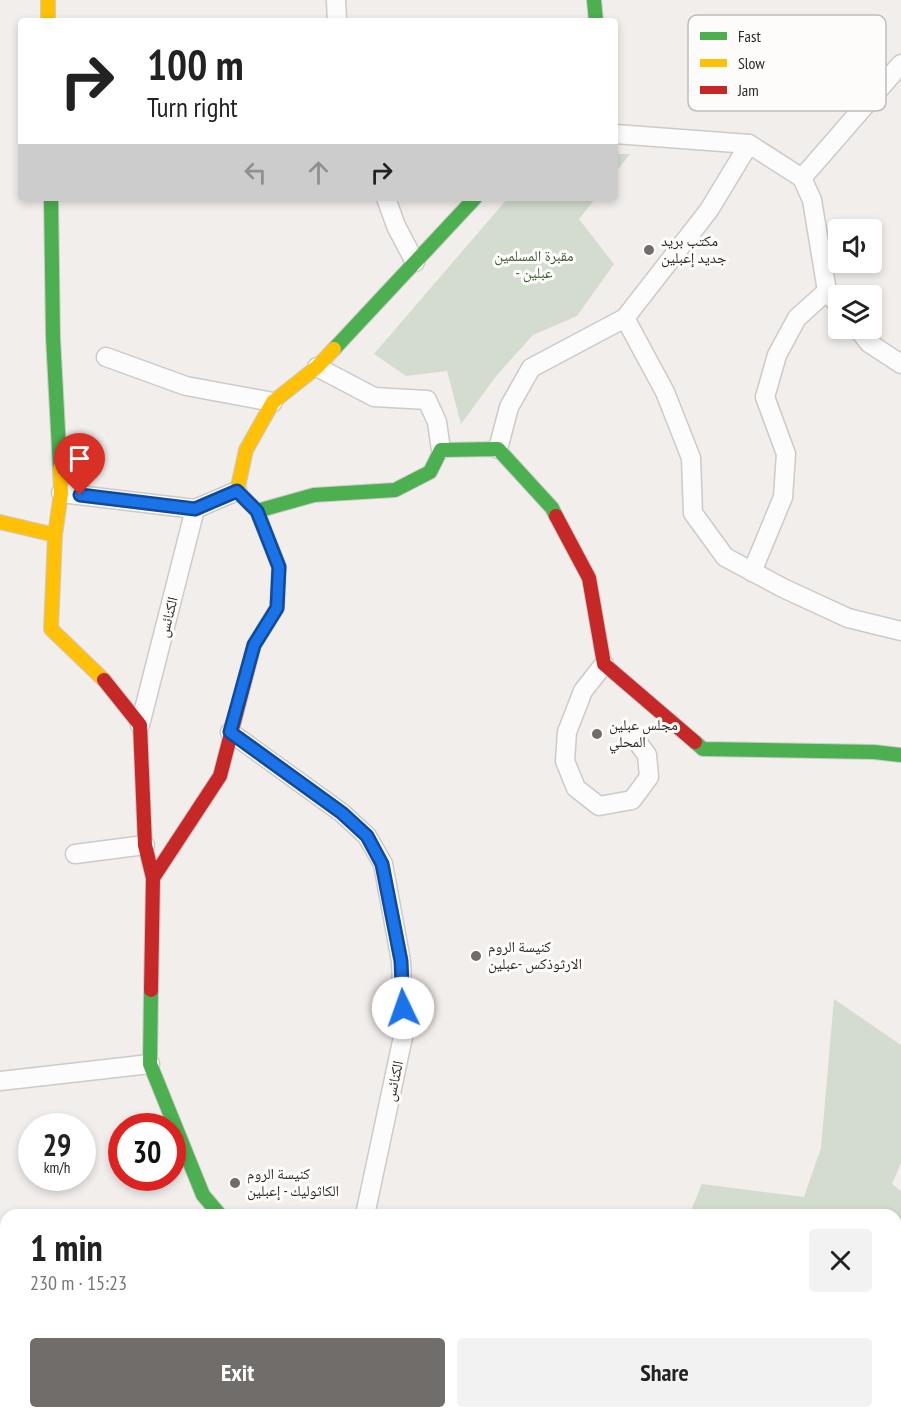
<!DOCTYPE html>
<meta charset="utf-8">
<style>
body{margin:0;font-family:"PT Sans Narrow","Noto Naskh Arabic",sans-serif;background:#f2f2f2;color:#222;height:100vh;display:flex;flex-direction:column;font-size:22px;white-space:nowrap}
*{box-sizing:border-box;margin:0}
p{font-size:20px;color:#767676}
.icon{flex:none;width:33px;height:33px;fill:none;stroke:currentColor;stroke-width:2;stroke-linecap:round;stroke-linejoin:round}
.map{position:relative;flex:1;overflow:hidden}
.drawer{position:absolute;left:0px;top:1209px;width:902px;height:210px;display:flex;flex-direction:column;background:#fff;border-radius:18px 18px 0 0;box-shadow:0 3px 9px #0003}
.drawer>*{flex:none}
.banner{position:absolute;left:18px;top:18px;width:600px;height:183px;border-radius:6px;box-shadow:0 3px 9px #0003;background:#fff;color:#222;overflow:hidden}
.tools{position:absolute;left:828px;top:219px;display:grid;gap:12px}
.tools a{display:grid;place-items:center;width:54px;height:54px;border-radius:6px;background:#fff;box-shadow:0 3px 9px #0003;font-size:30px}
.speed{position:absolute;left:18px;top:1113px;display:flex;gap:12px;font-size:30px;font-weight:700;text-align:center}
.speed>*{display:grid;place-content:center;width:78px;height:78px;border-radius:50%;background:#fff;box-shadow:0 3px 9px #0003;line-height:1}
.speed small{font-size:15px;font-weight:400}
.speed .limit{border:9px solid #d22;background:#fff;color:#111}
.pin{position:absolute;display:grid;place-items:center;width:51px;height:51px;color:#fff;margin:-62px -26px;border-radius:50% 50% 50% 0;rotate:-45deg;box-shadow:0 0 6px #0007}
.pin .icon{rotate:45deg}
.me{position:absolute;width:66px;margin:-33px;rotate:357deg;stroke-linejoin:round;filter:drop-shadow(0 0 4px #0008)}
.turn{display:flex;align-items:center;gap:21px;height:126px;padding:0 30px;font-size:27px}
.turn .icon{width:78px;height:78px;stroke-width:2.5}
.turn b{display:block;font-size:42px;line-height:51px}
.lanes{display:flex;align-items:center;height:57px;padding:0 30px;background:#0003;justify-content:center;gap:30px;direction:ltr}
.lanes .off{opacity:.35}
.round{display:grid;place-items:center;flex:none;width:63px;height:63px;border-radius:6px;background:#f2f2f2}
.headline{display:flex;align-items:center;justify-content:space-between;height:102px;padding:0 30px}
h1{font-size:36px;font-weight:700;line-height:45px}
.cta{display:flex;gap:12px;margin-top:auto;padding:12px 30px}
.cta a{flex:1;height:69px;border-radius:6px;background:#716d6b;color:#fff;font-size:24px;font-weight:700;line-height:69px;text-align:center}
.cta a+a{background:#f2f2f2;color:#222}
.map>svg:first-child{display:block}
.green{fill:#d3dcce}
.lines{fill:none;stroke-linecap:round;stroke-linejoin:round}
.street-casing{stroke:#cdcac8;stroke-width:21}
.fast-casing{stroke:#cdcac8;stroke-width:16}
.slow-casing{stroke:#cdcac8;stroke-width:16}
.jam-casing{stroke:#cdcac8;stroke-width:16}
.street{stroke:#fdfcfc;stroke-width:18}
.fast{stroke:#4caf50;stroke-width:14}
.slow{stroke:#ffc107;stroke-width:14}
.jam{stroke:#c62828;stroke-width:14}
.route-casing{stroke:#114b97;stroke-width:15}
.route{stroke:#1a73e8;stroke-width:10}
.poi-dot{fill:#716d6b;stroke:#fefcfb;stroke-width:2}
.labels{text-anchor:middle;stroke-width:6;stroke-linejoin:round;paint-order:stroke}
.poi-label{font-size:15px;fill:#2b2825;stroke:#fefcfb;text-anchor:start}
.park-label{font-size:15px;fill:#3d5e36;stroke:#fefcfb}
.street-label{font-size:15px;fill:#2b2825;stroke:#fefcfb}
.key{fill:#fefcfb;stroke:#bfbcbb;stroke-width:1.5}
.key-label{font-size:16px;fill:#2b2825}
</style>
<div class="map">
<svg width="901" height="1419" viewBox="0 0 901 1419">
<rect width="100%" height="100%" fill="#f2eeec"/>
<!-- green -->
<g class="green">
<polygon points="615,154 630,154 615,173"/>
<polygon points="508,198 596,198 579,219 614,264 577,316 533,335 497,375 461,424 447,371 406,376 374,354"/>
<polygon points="834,999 901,1045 901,1163 892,1184 901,1191 901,1298 896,1295 896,1215 689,1215 702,1184 804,1197 821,1148"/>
</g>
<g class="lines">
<defs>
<g id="street">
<polyline points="336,0 337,21"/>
<polyline points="615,134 749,144 802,178 812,200 827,291 838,305"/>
<polyline points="802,178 901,64"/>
<polyline points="386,198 396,226 415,262"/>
<polyline points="625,318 665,392 691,458 693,513 725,557 783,588 848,618 901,631"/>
<polyline points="857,328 869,343 901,364"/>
<polyline points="106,357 186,386 273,402"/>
<polyline points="317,367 374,397 427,400 437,422 441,450"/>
<polyline points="498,449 509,407 531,368 625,318 709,210 749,144"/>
<polyline points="61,493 195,509 237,491"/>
<polyline points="752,572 783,497 786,454 765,397 777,355 797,318 827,291"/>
<polyline points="604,664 583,691 567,732 565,761 576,788 599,806 632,800 649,777 647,755 633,736"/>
<polyline points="140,725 195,509"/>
<polyline points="230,732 342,813 367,836 383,864 401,961 404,1032 365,1215"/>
<polyline points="75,854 145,845"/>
<polyline points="0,1081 150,1064"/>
<polyline points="828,1413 852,1419"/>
<polyline points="59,1419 62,1413"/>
<polyline points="656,1419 662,1413"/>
</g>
<g id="fast">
<polyline points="594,0 596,21"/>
<polyline points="51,198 53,337 60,468"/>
<polyline points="334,349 475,198"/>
<polyline points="257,511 314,495 395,490 430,472 441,450 498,449 552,508 556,516"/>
<polyline points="695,742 703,749 874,752 901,755"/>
<polyline points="151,990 150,1064 203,1195 220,1215"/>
</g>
<g id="slow">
<polyline points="48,0 48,21"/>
<polyline points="60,468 61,493 55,535 51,629 104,680"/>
<polyline points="0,522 55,535"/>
<polyline points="279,567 257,511 237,491 246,450 273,402 317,367 334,349"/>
</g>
<g id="jam">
<polyline points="556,516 589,578 604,664 695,742"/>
<polyline points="104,680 140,725 145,845 153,878"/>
<polyline points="151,990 153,878 220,776 254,645 277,608 279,567"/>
<polyline points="291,1413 292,1419"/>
</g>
</defs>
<!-- street casing -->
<use href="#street" class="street-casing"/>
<!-- fast casing -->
<use href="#fast" class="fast-casing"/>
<!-- slow casing -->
<use href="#slow" class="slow-casing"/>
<!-- jam casing -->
<use href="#jam" class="jam-casing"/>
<!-- street -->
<use href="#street" class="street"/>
<!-- fast -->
<use href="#fast" class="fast"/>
<!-- slow -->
<use href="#slow" class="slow"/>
<!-- jam -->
<use href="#jam" class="jam"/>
</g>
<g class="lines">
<defs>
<polyline id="route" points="80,495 195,509 237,491 257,511 279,567 277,608 254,645 230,732 342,813 367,836 382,864 401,961 403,1008"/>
</defs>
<!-- route casing -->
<use href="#route" class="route-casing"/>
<!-- route -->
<use href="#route" class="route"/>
</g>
<!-- markers -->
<g class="poi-dot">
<circle cx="649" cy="250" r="6"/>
<circle cx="597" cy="734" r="6"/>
<circle cx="476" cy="956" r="6"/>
<circle cx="235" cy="1183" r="6"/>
</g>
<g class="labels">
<!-- poi labels -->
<g class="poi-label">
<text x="661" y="246">مكتب بريد<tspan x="661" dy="17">جديد إعبلين</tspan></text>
<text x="609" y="730">مجلس عبلين<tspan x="609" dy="17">المحلي</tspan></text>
<text x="488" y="952">كنيسة الروم<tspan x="488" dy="17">الارثوذكس -عبلين</tspan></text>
<text x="247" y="1179">كنيسة الروم<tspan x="247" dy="17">الكاثوليك - إعبلين</tspan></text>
</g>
<!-- park labels -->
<g class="park-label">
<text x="534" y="261">مقبرة المسلمين<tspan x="534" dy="17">- عبلين</tspan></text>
</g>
<!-- street labels -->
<g class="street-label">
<text transform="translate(168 617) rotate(-76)" y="5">الكنائس</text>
<text transform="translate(394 1081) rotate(-78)" y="5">الكنائس</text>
</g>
</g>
<!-- legend -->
<rect x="688" y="15" width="198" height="96" rx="9" class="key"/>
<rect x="700" y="32" width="27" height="8" fill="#4caf50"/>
<rect x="700" y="59" width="27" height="8" fill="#ffc107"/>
<rect x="700" y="86" width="27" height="8" fill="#c62828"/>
<g class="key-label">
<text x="738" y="42">Fast</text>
<text x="738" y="69">Slow</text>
<text x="738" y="96">Jam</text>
</g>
</svg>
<div class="tools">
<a><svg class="icon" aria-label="sound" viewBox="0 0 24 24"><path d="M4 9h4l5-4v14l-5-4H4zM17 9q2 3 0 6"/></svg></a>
<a><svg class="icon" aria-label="layers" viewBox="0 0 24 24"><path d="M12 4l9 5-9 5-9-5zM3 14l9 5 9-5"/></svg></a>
</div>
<div class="speed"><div>29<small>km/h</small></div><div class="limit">30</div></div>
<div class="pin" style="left:80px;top:495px;background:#d93025"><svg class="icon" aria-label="arrive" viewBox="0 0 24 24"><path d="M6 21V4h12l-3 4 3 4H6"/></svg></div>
<svg class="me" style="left:403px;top:1008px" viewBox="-20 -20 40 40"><circle r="19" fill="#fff"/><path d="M0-13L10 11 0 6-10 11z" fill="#1a73e8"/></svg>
<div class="banner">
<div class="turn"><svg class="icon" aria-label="right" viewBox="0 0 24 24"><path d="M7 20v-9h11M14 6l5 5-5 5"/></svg><div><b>100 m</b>Turn right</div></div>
<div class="lanes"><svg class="icon off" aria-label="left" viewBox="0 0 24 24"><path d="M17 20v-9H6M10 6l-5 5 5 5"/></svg><svg class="icon off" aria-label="ahead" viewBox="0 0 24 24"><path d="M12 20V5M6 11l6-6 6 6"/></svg><svg class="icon" aria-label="right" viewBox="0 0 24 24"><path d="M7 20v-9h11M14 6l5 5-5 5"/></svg></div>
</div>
<section class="drawer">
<div class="headline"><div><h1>1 min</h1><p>230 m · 15:23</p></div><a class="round"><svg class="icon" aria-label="close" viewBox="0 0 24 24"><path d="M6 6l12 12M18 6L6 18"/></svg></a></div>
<div class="cta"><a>Exit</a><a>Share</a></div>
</section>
</div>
